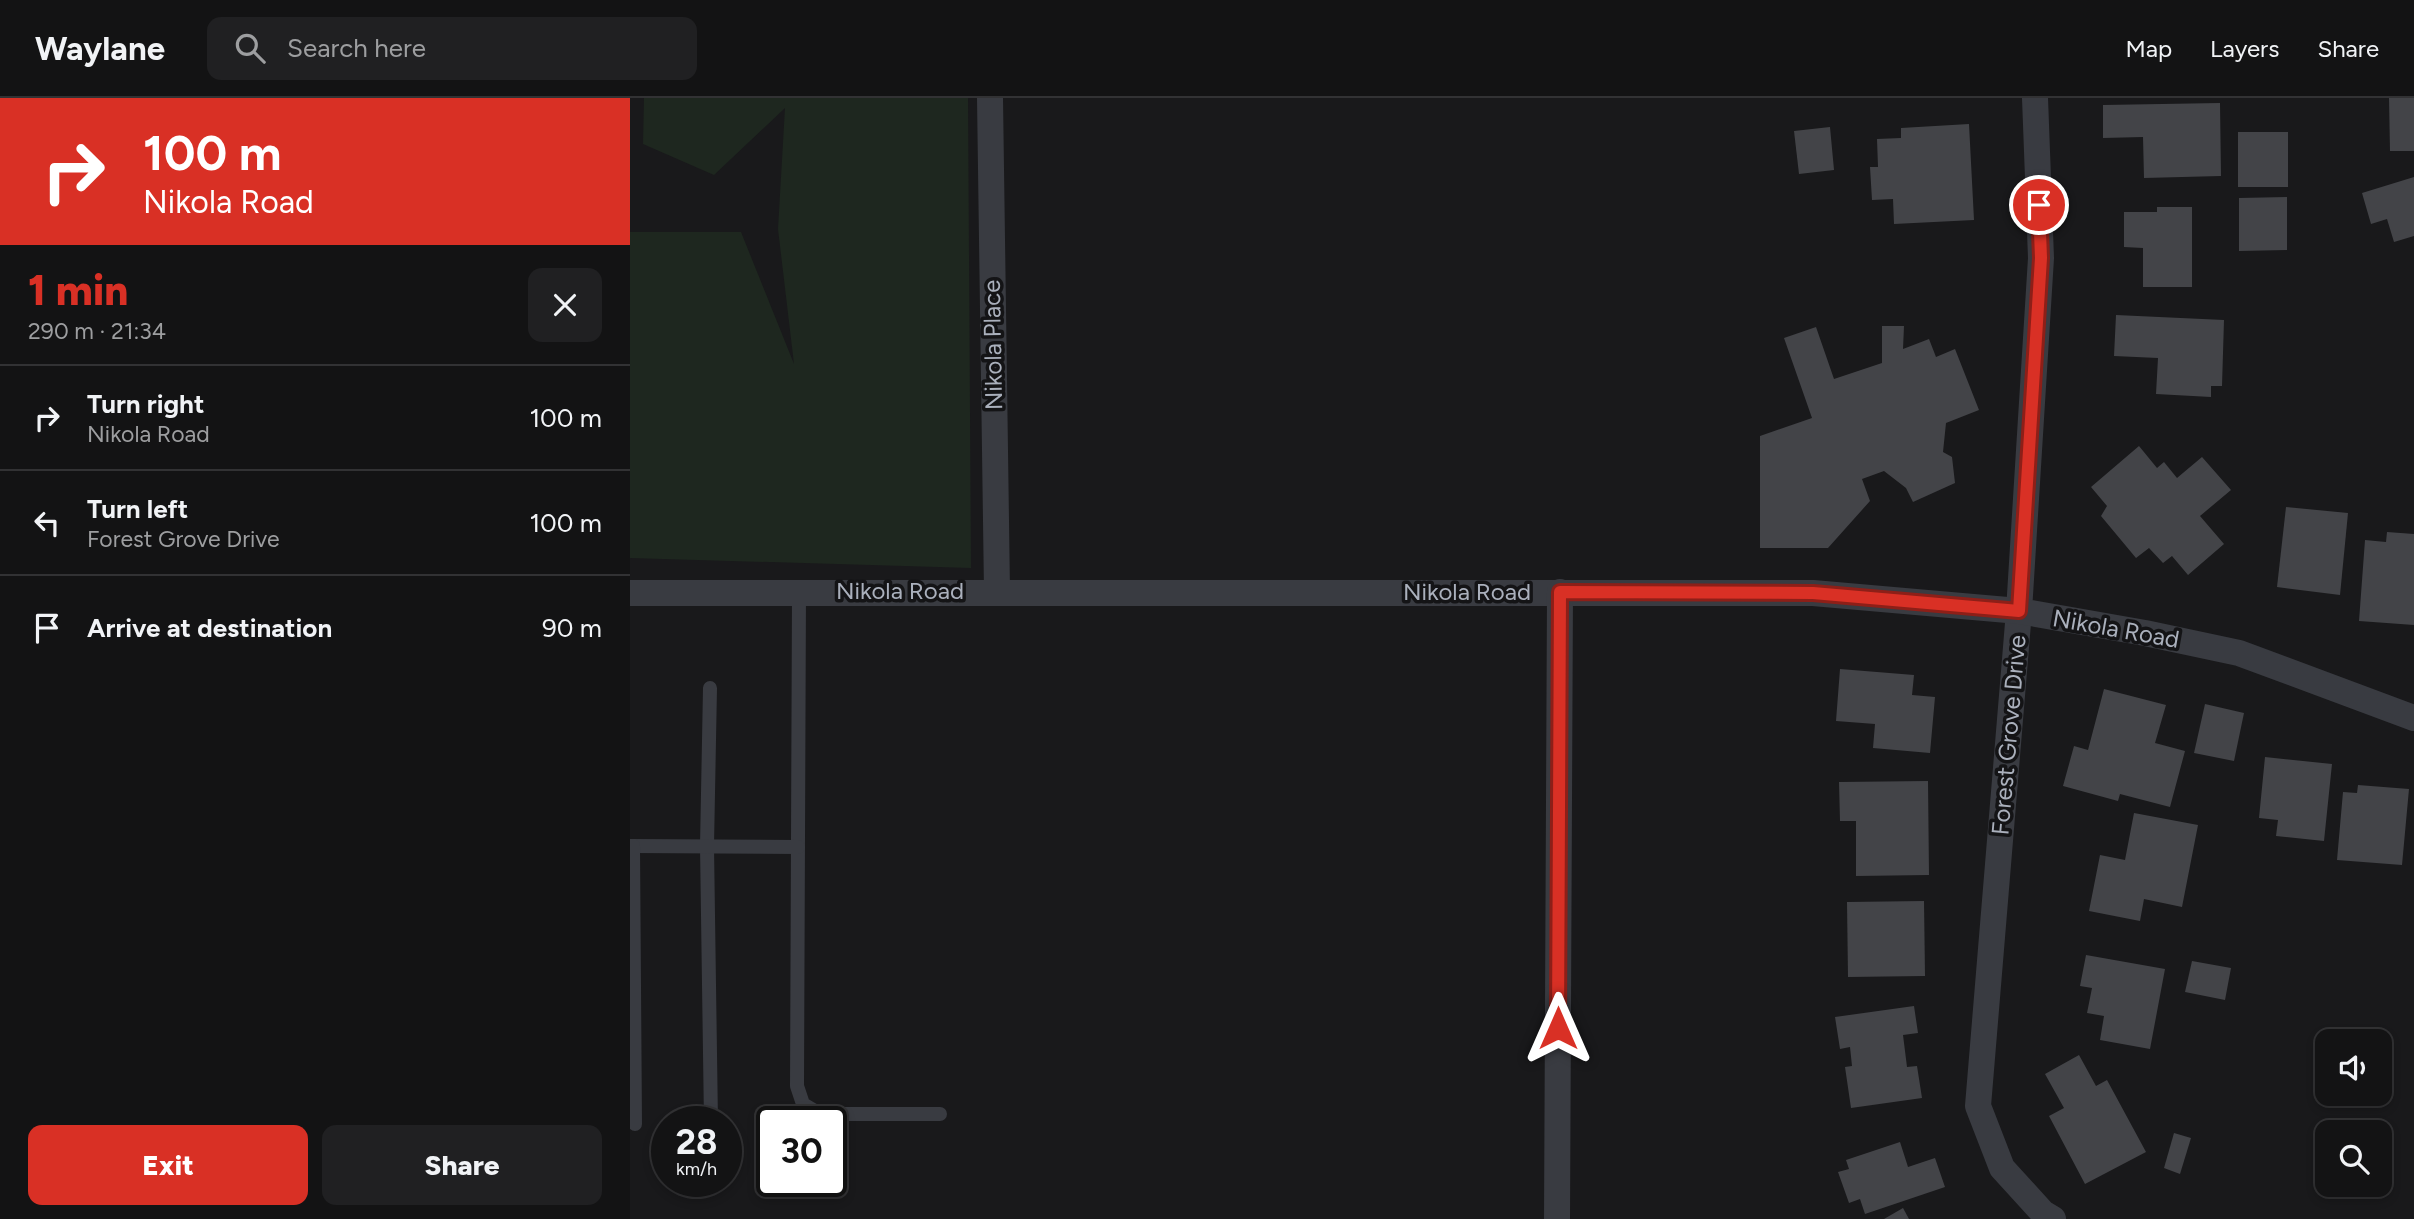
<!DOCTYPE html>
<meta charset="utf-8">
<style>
body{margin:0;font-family:Figtree,sans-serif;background:#202022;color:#f1f3f6;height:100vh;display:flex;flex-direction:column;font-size:26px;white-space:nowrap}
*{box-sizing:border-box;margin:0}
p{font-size:23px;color:#9d9ea0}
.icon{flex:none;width:38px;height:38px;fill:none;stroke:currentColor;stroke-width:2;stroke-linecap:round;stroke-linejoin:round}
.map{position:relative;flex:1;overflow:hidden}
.sheet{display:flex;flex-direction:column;background:#131314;width:630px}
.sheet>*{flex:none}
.hud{background:#d93025;color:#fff;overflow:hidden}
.controls{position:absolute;left:1685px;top:931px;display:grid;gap:14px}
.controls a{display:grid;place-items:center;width:77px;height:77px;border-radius:14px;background:#131314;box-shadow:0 4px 10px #0003,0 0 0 2px #323234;font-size:35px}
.speed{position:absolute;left:21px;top:1008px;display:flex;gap:14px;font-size:35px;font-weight:700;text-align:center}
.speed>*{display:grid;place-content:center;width:91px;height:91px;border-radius:50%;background:#131314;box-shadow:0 4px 10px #0003,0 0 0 2px #323234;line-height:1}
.speed small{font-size:18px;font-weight:400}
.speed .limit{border:4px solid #111;border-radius:10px;background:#fff;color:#111}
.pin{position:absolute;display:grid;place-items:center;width:60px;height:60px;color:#fff;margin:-30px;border:4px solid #fff;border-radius:50%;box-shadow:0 2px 7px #0007}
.me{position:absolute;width:77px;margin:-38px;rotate:0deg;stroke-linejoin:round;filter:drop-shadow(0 0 5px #0008)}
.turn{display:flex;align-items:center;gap:24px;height:147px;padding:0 28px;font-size:32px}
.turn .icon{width:91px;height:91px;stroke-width:2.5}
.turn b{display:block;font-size:49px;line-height:60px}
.round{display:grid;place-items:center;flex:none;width:74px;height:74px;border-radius:14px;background:#202022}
.head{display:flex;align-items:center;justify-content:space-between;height:119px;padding:0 28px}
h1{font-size:42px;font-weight:800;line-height:52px;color:#d93025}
.cta{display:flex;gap:14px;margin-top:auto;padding:14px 28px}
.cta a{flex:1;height:80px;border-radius:14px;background:#d93025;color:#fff;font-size:28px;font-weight:800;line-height:80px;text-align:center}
.cta a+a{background:#202022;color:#f1f3f6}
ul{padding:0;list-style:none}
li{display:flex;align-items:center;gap:21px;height:105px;padding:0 28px;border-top:2px solid #323234}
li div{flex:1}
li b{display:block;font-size:26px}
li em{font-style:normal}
header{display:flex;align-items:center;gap:42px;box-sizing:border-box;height:98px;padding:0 35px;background:#131314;border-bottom:2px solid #323234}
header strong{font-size:33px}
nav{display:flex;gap:38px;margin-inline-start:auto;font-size:24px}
.search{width:490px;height:63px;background:#202022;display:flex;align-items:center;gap:18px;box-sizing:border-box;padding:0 24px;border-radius:14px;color:#9d9ea0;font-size:26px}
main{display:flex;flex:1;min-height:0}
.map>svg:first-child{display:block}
.green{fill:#1e271f}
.building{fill:#434448}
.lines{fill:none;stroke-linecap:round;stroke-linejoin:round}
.lane{stroke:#393b41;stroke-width:14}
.street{stroke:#393b41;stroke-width:26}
.route-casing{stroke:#8d1f18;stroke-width:18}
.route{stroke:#d93025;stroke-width:12}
.labels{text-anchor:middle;stroke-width:7;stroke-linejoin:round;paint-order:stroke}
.street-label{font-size:24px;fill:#aab0bc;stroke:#141416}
</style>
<header>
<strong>Waylane</strong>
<div class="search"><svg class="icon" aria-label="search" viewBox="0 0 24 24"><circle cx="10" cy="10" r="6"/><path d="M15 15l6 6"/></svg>Search here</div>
<nav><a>Map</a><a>Layers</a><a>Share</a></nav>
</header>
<main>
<section class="sheet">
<div class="hud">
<div class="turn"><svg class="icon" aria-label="right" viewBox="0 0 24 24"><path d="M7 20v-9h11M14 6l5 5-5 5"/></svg><div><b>100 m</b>Nikola Road</div></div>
</div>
<div class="head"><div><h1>1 min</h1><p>290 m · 21:34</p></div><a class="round"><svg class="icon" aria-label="close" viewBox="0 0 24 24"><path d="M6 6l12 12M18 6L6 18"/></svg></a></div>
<ul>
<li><svg class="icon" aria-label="right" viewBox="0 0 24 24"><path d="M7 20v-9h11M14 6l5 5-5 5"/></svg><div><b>Turn right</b><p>Nikola Road</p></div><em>100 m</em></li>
<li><svg class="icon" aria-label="left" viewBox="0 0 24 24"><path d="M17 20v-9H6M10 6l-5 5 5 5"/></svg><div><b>Turn left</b><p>Forest Grove Drive</p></div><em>100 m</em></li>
<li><svg class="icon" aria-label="arrive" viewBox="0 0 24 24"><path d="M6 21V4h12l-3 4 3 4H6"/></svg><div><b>Arrive at destination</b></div><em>90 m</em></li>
</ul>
<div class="cta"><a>Exit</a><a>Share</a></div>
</section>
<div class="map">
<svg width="1784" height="1121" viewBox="0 0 1784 1121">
<rect width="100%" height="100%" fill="#19191b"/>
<!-- green -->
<polygon class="green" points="14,0 338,0 341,470 0,460 0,134 111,134 164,266 148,131 155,10 84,77 13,46"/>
<!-- building -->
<g class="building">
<polygon points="1759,0 1784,0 1784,53 1760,53"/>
<polygon points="1590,5 1591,78 1514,80 1513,39 1473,40 1473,7"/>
<polygon points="1339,26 1344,122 1264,126 1263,101 1242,102 1240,69 1248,69 1247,41 1271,40 1271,30"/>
<polygon points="1200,29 1204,72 1169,76 1164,33"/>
<rect x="1608" y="34" width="50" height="55"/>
<polygon points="1784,79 1784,138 1764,144 1757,121 1741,126 1732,95"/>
<polygon points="1657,99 1657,152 1609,153 1609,100"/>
<polygon points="1527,109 1562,109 1562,189 1513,189 1513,150 1494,149 1494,114 1527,114"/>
<polygon points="1486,217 1594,222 1592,288 1581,288 1581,299 1526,296 1528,260 1484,258"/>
<polygon points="1252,228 1274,228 1273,251 1299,241 1306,259 1325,251 1349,312 1316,325 1313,354 1322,359 1325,385 1283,404 1276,390 1254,373 1232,381 1240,403 1198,450 1130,450 1130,338 1182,320 1154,240 1186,229 1204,281 1252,265"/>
<polygon points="1509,348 1527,370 1534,364 1547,380 1572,359 1601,392 1570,418 1594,446 1558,477 1542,458 1533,465 1519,450 1506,460 1471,418 1477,408 1461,389"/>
<polygon points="1656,409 1718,415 1710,497 1647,489"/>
<polygon points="1757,434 1784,436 1784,527 1729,523 1735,442 1756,444"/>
<polygon points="1210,571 1284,577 1282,597 1305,599 1300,655 1243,650 1245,626 1206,623"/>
<polygon points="1474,591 1536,607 1525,645 1555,653 1540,709 1490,696 1488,703 1433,688 1444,648 1458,652"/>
<polygon points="1575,606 1614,615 1604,663 1564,655"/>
<polygon points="1635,659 1702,666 1694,743 1646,738 1648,722 1629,720"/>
<polygon points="1298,683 1299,777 1226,778 1226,723 1210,723 1209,684"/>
<polygon points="1728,687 1779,691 1772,767 1707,762 1713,694 1727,695"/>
<polygon points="1504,715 1568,727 1552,809 1514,801 1510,823 1459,813 1470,757 1495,762"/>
<polygon points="1294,803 1295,878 1218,879 1217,804"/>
<polygon points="1456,857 1535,871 1520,951 1470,942 1474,918 1457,915 1462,890 1450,888"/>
<polygon points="1562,863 1601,870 1595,902 1555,894"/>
<polygon points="1284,908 1288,935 1273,937 1277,969 1287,968 1292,1000 1221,1010 1215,969 1222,968 1220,949 1210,951 1205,919"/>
<polygon points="1449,957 1466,988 1477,982 1516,1054 1455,1086 1419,1018 1434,1010 1415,976"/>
<polygon points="1544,1035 1561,1040 1550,1076 1534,1070"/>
<polygon points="1270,1044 1278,1069 1305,1060 1315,1089 1235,1116 1230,1101 1219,1105 1208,1074 1219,1071 1216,1062"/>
<polygon points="1273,1110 1279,1121 1254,1121"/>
</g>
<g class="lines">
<!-- lane -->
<g class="lane">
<polyline points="169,494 167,988 173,1006 190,1016 310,1016"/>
<polyline points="80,590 77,748 81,1024"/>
<polyline points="0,748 168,749"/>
<polyline points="3,748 5,1026"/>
</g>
<!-- street -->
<g class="street">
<polyline points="360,0 367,493"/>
<polyline points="1405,0 1411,160 1389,513 1348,1008 1372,1070 1413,1115 1423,1121"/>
<polyline points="0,495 1183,495 1389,513 1515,535 1609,555 1784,620"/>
<polyline points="927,1121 930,494"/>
</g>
</g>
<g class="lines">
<defs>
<polyline id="route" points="928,930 930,494 1183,495 1389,513 1411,160 1409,107"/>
</defs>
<!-- route casing -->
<use href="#route" class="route-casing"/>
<!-- route -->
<use href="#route" class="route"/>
</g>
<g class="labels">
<!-- street labels -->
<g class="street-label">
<text transform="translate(363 247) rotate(-91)" y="8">Nikola Place</text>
<text x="270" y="501">Nikola Road</text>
<text x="837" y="502">Nikola Road</text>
<text transform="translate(1486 531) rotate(10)" y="8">Nikola Road</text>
<text transform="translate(1379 637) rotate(-85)" y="8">Forest Grove Drive</text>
</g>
</g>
</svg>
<div class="controls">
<a><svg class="icon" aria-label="sound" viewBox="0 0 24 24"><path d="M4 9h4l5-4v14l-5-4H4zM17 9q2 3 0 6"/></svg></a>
<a><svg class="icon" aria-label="search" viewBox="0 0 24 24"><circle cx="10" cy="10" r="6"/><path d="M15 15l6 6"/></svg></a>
</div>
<div class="speed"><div>28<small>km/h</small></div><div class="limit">30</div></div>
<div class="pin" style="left:1409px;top:107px;background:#d93025"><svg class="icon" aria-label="arrive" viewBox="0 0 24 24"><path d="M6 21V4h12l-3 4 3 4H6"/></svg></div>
<svg class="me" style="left:928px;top:930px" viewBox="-20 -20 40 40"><path d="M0-17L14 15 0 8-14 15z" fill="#d93025" stroke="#fff" stroke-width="4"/></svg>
</div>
</main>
